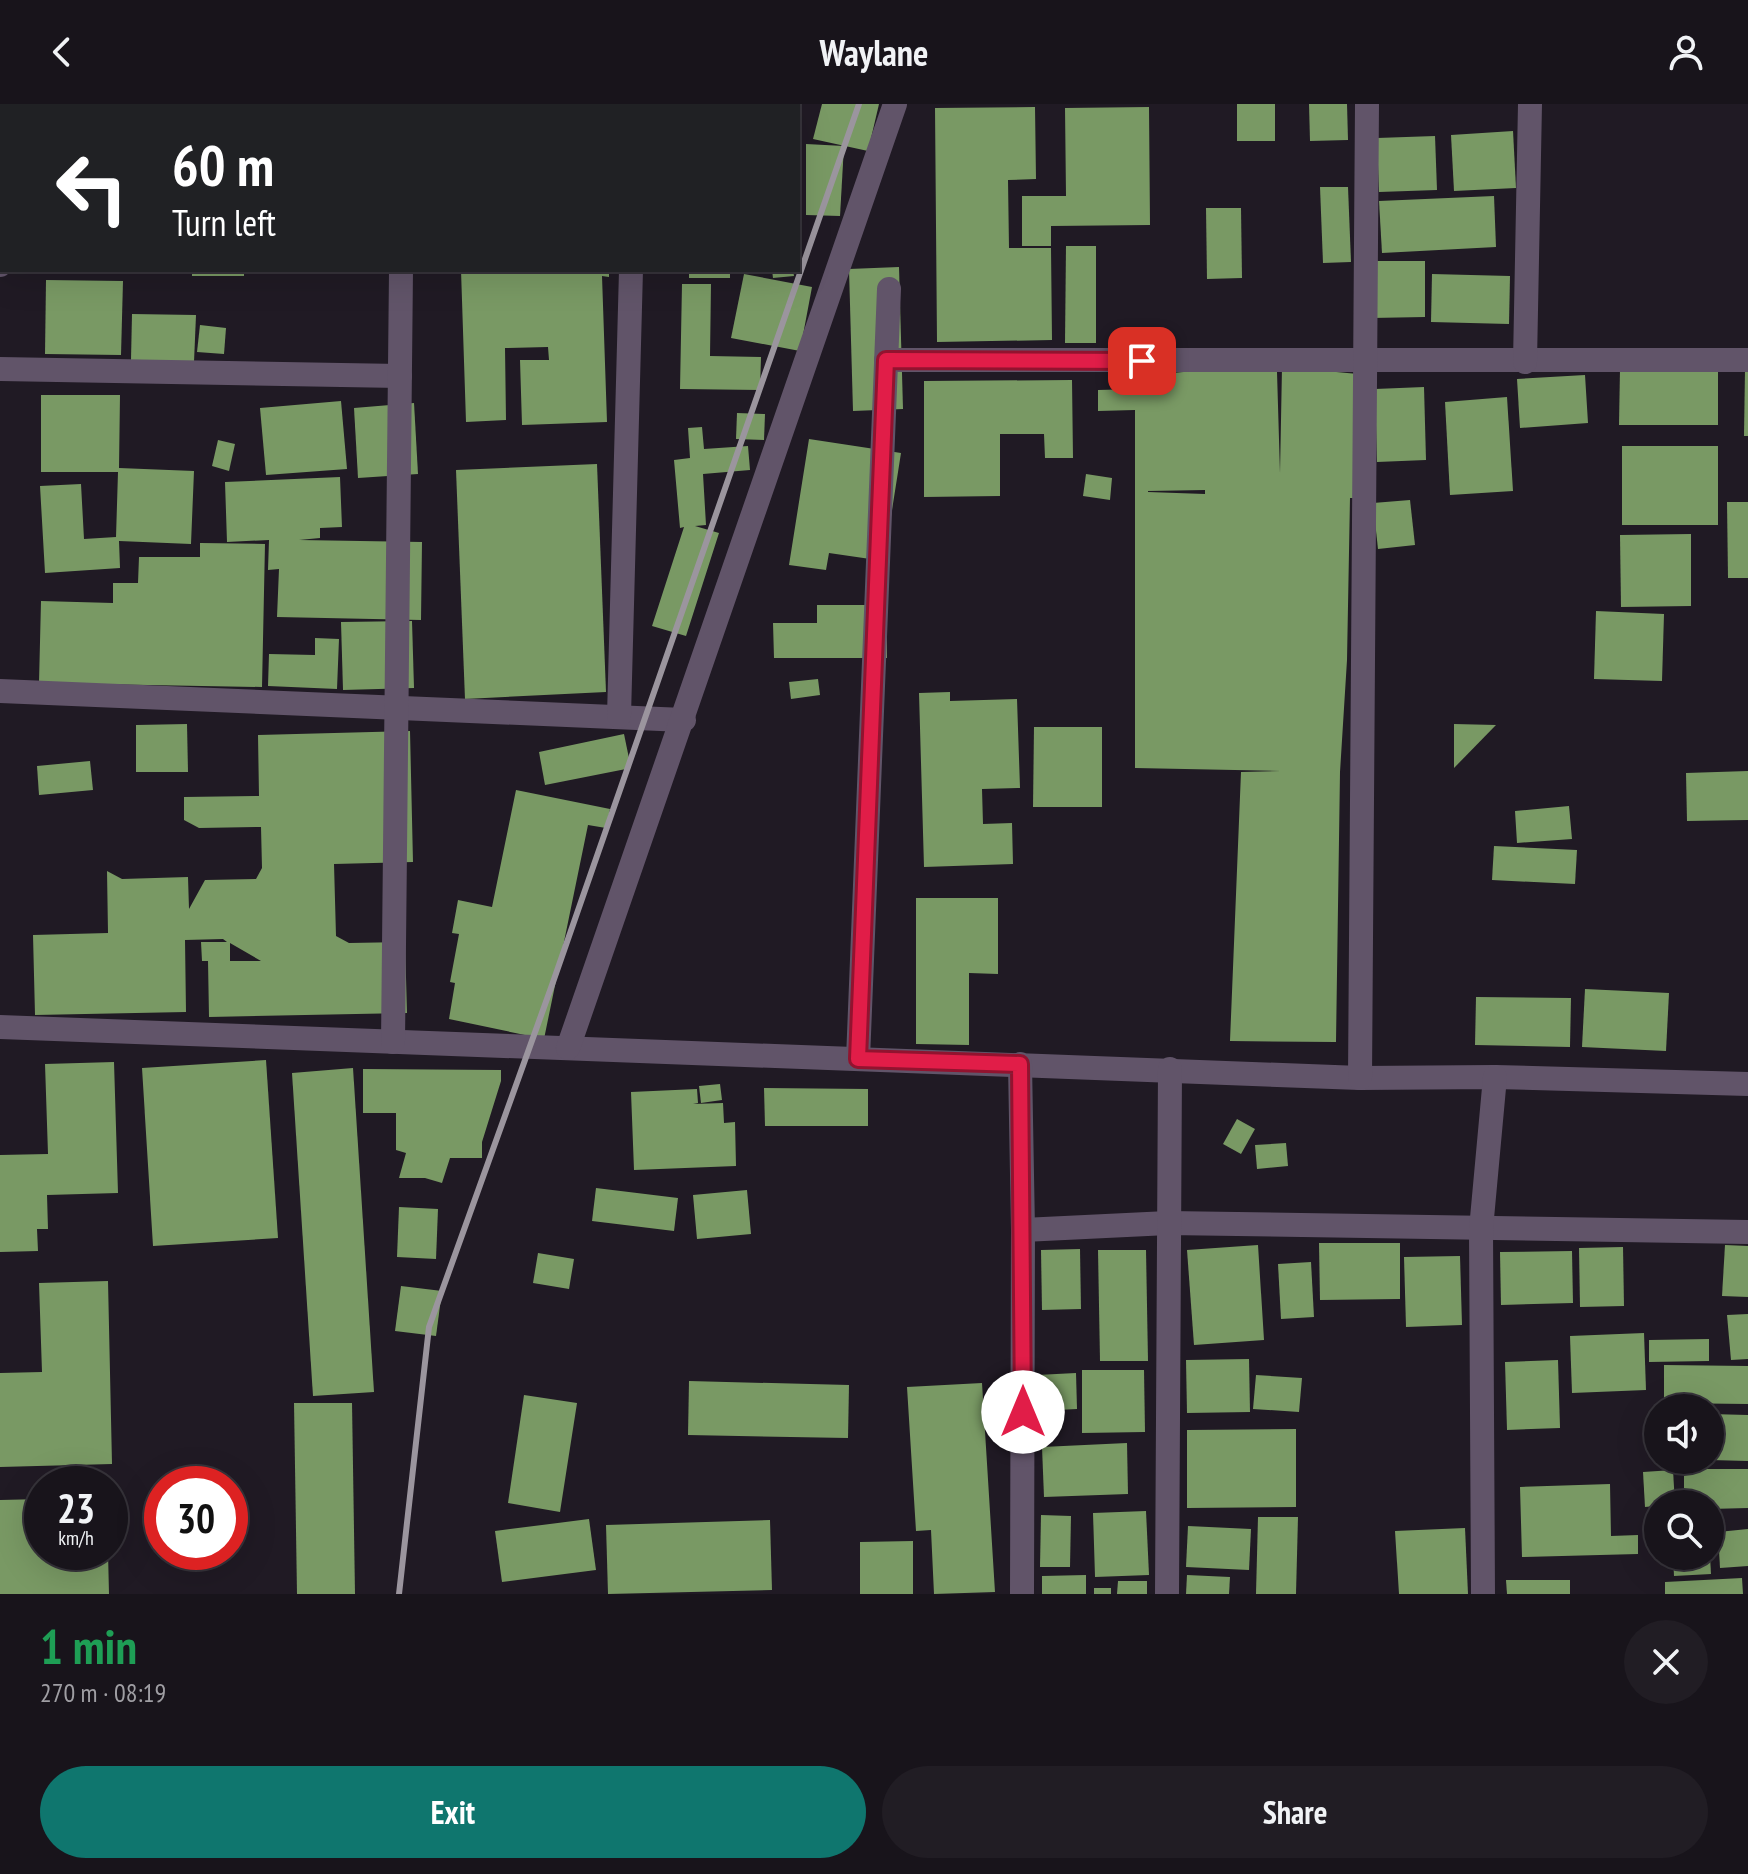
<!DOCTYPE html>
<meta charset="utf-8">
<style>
body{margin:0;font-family:"PT Sans Narrow",sans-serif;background:#211d24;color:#f1f3f6;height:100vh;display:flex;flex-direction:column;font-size:30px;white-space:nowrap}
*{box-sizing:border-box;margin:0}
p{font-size:26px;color:#9f9ea3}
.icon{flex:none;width:44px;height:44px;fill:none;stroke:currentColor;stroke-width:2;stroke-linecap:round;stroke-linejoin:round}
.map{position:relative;height:1490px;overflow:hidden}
.sheet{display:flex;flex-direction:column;background:#18141b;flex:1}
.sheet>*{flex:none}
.banner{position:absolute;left:0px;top:0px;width:800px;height:168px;box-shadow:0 8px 32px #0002,0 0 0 2px #36333a;background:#202124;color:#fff;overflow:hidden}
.buttons{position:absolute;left:1644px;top:1290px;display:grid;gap:16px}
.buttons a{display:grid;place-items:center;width:80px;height:80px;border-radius:50%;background:#18141b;box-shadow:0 8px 32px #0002,0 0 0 2px #36333a;font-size:40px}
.speed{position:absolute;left:24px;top:1362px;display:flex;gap:16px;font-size:40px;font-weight:700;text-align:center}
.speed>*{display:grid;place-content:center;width:104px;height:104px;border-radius:50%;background:#18141b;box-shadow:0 8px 32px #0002,0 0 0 2px #36333a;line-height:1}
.speed small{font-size:20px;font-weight:400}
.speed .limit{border:12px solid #d22;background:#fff;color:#111}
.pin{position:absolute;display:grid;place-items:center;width:68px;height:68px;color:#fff;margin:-34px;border-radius:16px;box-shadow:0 4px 12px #0006}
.me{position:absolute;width:88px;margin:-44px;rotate:0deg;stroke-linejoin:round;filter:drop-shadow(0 0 6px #0008)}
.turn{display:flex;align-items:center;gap:28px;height:168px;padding:0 40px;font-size:36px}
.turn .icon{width:104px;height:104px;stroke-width:2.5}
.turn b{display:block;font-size:56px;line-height:68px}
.round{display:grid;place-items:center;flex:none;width:84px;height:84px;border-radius:42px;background:#211d24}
.overview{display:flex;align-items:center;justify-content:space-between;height:136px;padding:0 40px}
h1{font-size:48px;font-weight:700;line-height:60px;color:#1e9e55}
.button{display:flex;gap:16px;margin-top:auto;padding:16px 40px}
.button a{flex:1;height:92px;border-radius:48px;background:#0f766e;color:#fff;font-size:32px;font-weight:700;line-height:92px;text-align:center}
.button a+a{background:#211d24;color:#f1f3f6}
header{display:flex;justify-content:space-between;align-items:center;height:104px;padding:0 40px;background:#18141b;font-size:36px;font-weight:700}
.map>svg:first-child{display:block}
.building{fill:#799964;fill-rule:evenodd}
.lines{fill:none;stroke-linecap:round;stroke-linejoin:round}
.street{stroke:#615469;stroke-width:24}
.rail{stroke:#9b959e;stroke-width:6}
.route-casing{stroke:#92132f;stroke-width:20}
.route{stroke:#e11d48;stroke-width:14}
</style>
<header><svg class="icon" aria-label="back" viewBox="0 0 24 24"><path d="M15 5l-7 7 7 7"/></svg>Waylane<svg class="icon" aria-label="person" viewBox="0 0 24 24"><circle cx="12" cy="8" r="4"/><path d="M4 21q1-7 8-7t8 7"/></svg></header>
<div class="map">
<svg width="1748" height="1490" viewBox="0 0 1748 1490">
<rect width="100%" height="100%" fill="#201a24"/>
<!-- building -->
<g class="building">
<polygon points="822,0 879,0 868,47 813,35"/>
<rect x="1237" y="0" width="38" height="37"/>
<polygon points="1309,0 1347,0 1348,36 1310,37"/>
<polygon points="1035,3 1036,75 1008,76 1009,144 1051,144 1052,236 937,238 935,4"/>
<polygon points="1149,3 1150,121 1051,122 1051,142 1022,142 1022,92 1066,92 1065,4"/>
<polygon points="1513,27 1516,84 1454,87 1451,31"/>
<polygon points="1435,32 1437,86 1379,88 1377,34"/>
<polygon points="806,40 844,42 840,112 806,111"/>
<polygon points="1320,83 1348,83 1351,158 1323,159"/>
<polygon points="1494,92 1496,143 1382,149 1379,97"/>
<polygon points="1206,104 1241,104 1242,174 1207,175"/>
<polygon points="1066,142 1096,142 1096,239 1065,239"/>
<polygon points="1371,157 1425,157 1425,213 1371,214"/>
<polygon points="899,163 903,305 853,307 849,165"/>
<rect x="192" y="166" width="52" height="6"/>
<polygon points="461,166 609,166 609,173 602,172 607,318 522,321 520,256 549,256 548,243 505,244 506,316 466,318"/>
<rect x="689" y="166" width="41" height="8"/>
<polygon points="772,166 793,166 794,172 773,174"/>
<polygon points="744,170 812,183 800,247 731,234"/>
<polygon points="1432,170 1510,172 1509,220 1431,218"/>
<polygon points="46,176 123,177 121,251 45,250"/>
<polygon points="682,180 711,180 710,252 761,253 760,286 680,285"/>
<polygon points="132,210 196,211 194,258 131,256"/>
<polygon points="200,221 226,224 224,250 197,248"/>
<path d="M1282 263 1358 270 1353 394H1350L1347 556 1340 668 1336 938 1230 937 1241 668 1281 667 1135 664V306L1098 307V286L1135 285 1136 272 1207 266 1277 268 1280 369ZM1205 386V390L1148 388V387Z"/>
<polygon points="1620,265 1718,265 1718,321 1619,321"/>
<polygon points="1745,266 1748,266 1748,332 1744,332"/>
<polygon points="1585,271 1588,319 1520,324 1517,275"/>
<polygon points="1072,276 1073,354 1045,354 1044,330 1000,330 1000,392 924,393 924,277"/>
<polygon points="1424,283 1426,356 1377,358 1375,285"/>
<polygon points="41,291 120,291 119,364 194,367 191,440 119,437 120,464 45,469 40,382 81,380 84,435 116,433 118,368 41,368"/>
<polygon points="1507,293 1513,387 1450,391 1445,298"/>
<polygon points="341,297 347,365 266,371 260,304"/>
<polygon points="414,299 418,370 358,374 354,304"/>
<polygon points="737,309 765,310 764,336 736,335"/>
<polygon points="702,323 704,345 748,342 750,366 703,370 706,421 695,422 719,429 686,532 652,522 684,423 680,424 674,356 690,354 688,324"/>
<polygon points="809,335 901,349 884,457 829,449 826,466 789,461"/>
<polygon points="218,336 235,340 229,367 212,362"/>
<rect x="1622" y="342" width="96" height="79"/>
<polygon points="597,360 606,588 465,595 456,366"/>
<polygon points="1086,370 1112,374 1110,396 1083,392"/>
<polygon points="340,373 342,423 320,424 320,434 299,436 422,438 421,516 277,513 279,465 268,466 269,436 227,438 225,378"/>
<polygon points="1410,396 1415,441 1378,445 1373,399"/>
<polygon points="1727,398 1748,398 1748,474 1728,474"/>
<polygon points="1691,430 1691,502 1621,503 1620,431"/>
<polygon points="200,439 265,440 262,583 39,579 41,497 113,499 113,479 138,479 139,453 200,453"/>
<polygon points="817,501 887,501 887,554 774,554 773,519 817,519"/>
<polygon points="1596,507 1664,510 1662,577 1594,575"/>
<polygon points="412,517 414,584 343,586 341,518"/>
<polygon points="315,534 339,535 337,585 268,582 269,550 315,551"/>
<polygon points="818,575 820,591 791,595 789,578"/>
<polygon points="950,588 950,597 1017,595 1020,684 982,685 983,720 1012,719 1013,760 924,763 919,589"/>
<polygon points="187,620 188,668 136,668 136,621"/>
<polygon points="1454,620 1496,621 1454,664"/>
<polygon points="1034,623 1102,623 1102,703 1033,703"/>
<path d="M410 627 413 758 334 760 336 832 349 839 405 838 407 909 209 913 208 857H202L201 838H227L223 835 185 836 186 908 35 911 33 831 108 829 107 767 122 775 188 773 189 805 205 776 256 775 262 764 261 723 199 724 184 716V693L259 692 258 631ZM230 839 261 857H230Z"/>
<polygon points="624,630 631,664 545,681 539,648"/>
<polygon points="90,657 93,686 39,691 37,662"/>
<polygon points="1748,667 1748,716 1687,717 1686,669"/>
<polygon points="516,686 610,705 606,724 588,721 544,935 449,915 455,879 450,878 459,830 452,829 458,796 492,803"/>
<polygon points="1569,702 1572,735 1517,739 1515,707"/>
<polygon points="1494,742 1577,746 1575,780 1492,776"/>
<polygon points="916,794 998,794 998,870 969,869 969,941 916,940"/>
<polygon points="1585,885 1669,889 1666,947 1582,943"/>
<polygon points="1476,893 1571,894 1570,943 1475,941"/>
<polygon points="266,956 278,1134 153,1142 142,964"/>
<polygon points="114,958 118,1089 47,1091 48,1125 37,1125 38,1147 0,1148 0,1051 48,1050 45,960"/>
<polygon points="353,964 374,1288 313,1292 292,969"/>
<polygon points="363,965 501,966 501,977 482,1038 482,1054 450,1054 442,1079 425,1074 399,1074 406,1049 396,1046 396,1009 363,1009"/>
<polygon points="720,980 722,996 701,999 699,982"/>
<polygon points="764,984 868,985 868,1022 765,1022"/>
<polygon points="697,985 698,999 693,1000 723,999 724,1019 735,1018 736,1062 634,1066 631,988"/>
<polygon points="1237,1015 1255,1025 1241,1050 1223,1040"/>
<polygon points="1286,1039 1288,1062 1257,1065 1255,1041"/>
<polygon points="596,1084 678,1094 674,1127 592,1117"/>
<polygon points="747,1086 751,1130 697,1135 693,1091"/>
<polygon points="399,1103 438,1105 436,1155 397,1153"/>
<polygon points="1319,1139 1400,1139 1400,1195 1320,1196"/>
<polygon points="1258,1141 1264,1236 1194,1241 1187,1146"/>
<polygon points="1725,1141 1748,1142 1748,1193 1722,1192"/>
<polygon points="1623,1143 1624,1202 1580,1203 1579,1144"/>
<polygon points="1080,1145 1081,1205 1042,1206 1041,1146"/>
<polygon points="1098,1146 1146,1146 1148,1257 1100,1257"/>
<polygon points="1572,1147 1573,1199 1501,1201 1500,1148"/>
<polygon points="538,1149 574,1155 569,1185 533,1179"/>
<polygon points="1460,1152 1462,1221 1406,1223 1404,1153"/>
<polygon points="1311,1158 1314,1213 1281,1215 1278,1160"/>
<polygon points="108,1177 112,1360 0,1363 0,1269 42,1268 39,1179"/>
<polygon points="401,1182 442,1187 436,1232 395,1227"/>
<polygon points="1748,1210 1748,1255 1731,1256 1727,1211"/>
<polygon points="1644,1229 1646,1286 1572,1289 1570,1232"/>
<polygon points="1709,1235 1709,1257 1649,1258 1649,1236"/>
<polygon points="1249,1255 1250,1308 1187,1309 1186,1256"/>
<polygon points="1558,1256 1560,1324 1507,1326 1505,1258"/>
<polygon points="1664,1261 1748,1262 1748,1300 1664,1299"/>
<polygon points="1082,1266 1144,1266 1145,1328 1082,1329"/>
<polygon points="1076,1269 1077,1305 1039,1307 1037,1271"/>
<polygon points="1256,1271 1302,1274 1299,1308 1253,1305"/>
<polygon points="689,1277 849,1281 848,1334 688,1331"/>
<polygon points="982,1279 995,1488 934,1490 931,1426 916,1427 907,1283"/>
<polygon points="524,1291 577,1299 560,1408 508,1399"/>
<polygon points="294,1299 352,1299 355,1490 297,1490"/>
<polygon points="1710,1310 1748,1311 1748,1357 1710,1356"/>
<polygon points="1296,1325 1296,1403 1187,1404 1187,1326"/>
<polygon points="1127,1339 1128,1390 1044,1393 1042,1343"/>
<polygon points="1684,1365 1748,1365 1748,1404 1710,1405 1710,1400 1684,1400"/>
<polygon points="1673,1366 1675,1400 1645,1403 1643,1368"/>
<polygon points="1610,1380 1611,1432 1638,1431 1638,1450 1522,1453 1520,1383"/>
<polygon points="42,1395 42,1448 108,1448 109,1490 0,1490 0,1396"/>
<polygon points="1146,1407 1149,1471 1095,1473 1093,1409"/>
<polygon points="1041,1411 1071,1412 1070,1463 1040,1463"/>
<polygon points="1258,1413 1298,1413 1296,1490 1256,1490"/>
<polygon points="589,1415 596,1466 502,1478 495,1427"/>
<polygon points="770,1416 772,1486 608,1490 606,1421"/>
<polygon points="1188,1422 1251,1425 1249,1466 1186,1463"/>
<polygon points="1465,1424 1468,1490 1399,1490 1395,1427"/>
<polygon points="1748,1425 1748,1462 1720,1464 1718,1428"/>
<polygon points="913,1437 913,1490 860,1490 860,1438"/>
<polygon points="1673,1452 1710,1452 1711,1470 1674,1472"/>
<polygon points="1086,1471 1086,1490 1042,1490 1042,1472"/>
<polygon points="1187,1471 1230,1473 1229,1490 1186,1490"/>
<polygon points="1742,1474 1743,1490 1665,1490 1665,1478"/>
<polygon points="1506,1476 1570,1476 1570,1490 1507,1490"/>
<polygon points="1118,1477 1147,1477 1147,1490 1117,1490"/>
<rect x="1094" y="1484" width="17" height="6"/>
</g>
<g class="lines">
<!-- street -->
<g class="street">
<polyline points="634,0 634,2"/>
<polyline points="5,2 5,0"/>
<polyline points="402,2 402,0"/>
<polyline points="0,161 2,94"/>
<polyline points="886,256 1748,256"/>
<polyline points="1525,258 1530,0"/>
<polyline points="0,265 400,272"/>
<polyline points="0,587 684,616"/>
<polyline points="619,612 631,166"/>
<polyline points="0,923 1360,974 1495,973 1748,980"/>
<polyline points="393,938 401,166"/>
<polyline points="568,944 895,0"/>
<polyline points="858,955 889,185"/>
<polyline points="1020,960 1023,1126 1022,1490"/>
<polyline points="1360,974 1367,0"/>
<polyline points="1023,1126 1168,1119 1748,1128"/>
<polyline points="1167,1490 1170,965"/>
<polyline points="1483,1490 1481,1125 1495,973"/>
</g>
<!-- rail -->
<polyline class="rail" points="399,1490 429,1223 552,881 859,0"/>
</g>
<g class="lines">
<defs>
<polyline id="route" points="1023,1308 1020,960 858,955 886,256 1142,257"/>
</defs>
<!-- route casing -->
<use href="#route" class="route-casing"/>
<!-- route -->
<use href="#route" class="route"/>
</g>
</svg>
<div class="buttons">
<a><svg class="icon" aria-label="sound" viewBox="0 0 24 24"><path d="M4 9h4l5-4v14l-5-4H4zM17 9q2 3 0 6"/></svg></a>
<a><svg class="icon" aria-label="search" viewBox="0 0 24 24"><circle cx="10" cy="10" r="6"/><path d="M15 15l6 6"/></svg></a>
</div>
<div class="speed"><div>23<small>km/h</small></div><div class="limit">30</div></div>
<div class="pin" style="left:1142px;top:257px;background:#d93025"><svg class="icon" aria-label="arrive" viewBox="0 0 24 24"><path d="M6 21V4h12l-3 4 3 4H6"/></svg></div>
<svg class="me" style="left:1023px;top:1308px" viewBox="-20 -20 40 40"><circle r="19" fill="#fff"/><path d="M0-13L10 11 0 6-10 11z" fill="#e11d48"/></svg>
<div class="banner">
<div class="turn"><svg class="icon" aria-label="left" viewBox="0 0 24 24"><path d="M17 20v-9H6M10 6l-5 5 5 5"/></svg><div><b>60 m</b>Turn left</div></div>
</div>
</div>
<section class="sheet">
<div class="overview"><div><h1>1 min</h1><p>270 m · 08:19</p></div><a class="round"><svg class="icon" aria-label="close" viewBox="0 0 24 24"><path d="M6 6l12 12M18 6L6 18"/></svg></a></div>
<div class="button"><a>Exit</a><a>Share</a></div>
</section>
